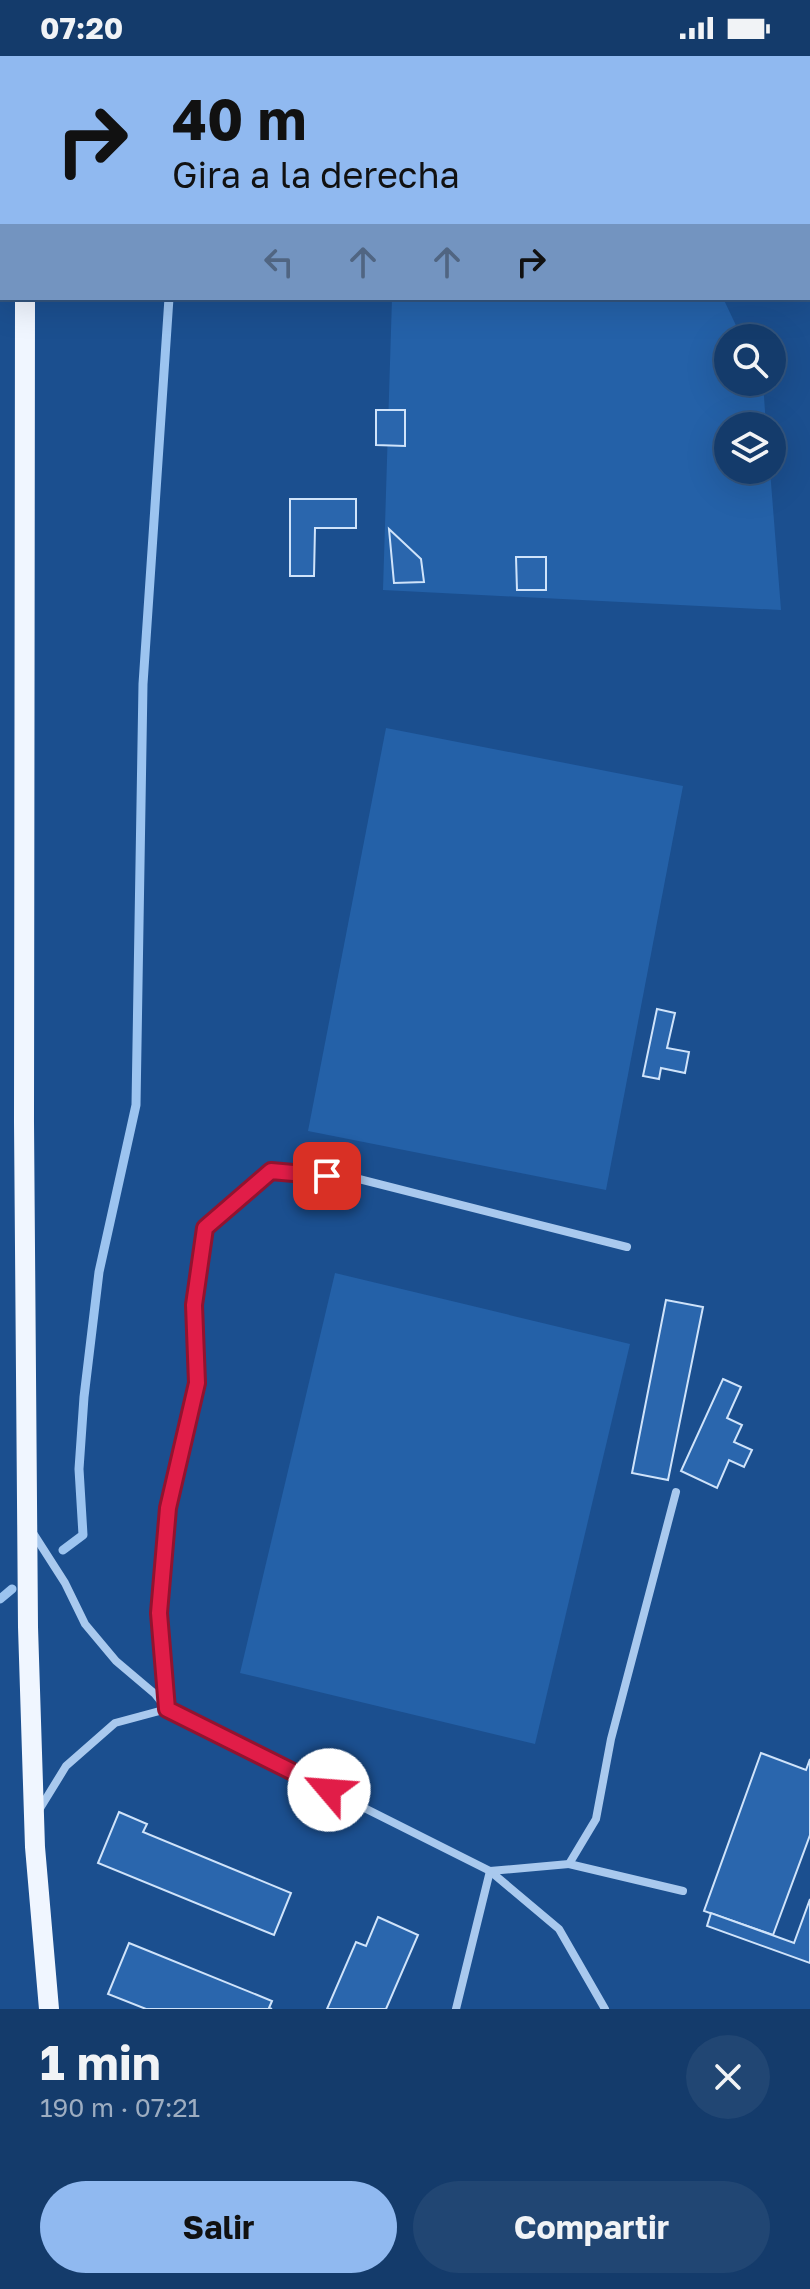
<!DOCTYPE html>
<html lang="es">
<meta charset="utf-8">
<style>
body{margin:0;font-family:"Golos Text",sans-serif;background:#214673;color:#f1f3f6;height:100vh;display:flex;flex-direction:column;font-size:30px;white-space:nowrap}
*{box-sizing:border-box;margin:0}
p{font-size:26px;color:#9dadc1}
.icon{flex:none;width:44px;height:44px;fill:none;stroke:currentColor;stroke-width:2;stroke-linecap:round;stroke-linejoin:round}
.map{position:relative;height:1953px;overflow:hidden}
.panel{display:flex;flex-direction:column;background:#143b6b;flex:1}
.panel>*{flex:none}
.guide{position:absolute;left:0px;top:0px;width:810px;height:244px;box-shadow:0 8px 32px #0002,0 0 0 2px #33557e;background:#90b9f0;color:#111;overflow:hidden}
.controls{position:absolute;left:714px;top:268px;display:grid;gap:16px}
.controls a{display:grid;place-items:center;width:72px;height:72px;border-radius:50%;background:#143b6b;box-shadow:0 8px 32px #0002,0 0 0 2px #33557e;font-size:40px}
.pin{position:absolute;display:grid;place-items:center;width:68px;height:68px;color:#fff;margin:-34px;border-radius:16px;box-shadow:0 4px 12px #0006}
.me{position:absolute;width:88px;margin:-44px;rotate:297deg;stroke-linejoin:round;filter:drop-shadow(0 0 6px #0008)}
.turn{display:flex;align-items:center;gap:28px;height:168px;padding:0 40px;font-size:36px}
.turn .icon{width:104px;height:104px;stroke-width:2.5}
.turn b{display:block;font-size:56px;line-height:68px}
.lanes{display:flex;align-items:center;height:76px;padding:0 40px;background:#0003;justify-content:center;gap:40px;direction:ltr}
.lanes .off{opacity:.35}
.round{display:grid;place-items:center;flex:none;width:84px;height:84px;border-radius:42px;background:#214673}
.overview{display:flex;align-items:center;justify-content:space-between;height:136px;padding:0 40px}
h1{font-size:48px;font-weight:700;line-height:60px}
.action{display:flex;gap:16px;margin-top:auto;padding:16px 40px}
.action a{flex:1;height:92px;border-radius:48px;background:#90b9f0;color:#111;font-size:32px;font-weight:700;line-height:92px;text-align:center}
.action a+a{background:#214673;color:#f1f3f6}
.status{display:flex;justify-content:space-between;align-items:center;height:56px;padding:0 40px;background:#143b6b;direction:ltr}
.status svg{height:22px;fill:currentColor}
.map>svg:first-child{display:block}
.green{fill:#2461a8}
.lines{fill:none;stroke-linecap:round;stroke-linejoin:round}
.stream{stroke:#9cc4f0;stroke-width:9}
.building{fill:#2a66ad;stroke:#cfe3fa;stroke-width:2}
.street{stroke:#a9c9ee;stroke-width:8}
.primary{stroke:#f0f6ff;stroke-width:20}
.route-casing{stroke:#92132f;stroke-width:20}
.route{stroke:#e11d48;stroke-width:14}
</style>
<div class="status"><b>07:20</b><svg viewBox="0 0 49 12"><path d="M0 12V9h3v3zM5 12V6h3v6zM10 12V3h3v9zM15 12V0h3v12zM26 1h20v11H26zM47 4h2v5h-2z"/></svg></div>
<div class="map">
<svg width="810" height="1953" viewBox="0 0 810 1953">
<rect width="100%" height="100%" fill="#1b4f8f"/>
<!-- green -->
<g class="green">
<polygon points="392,242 723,242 742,282 728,282 728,326 763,326 766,370 728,370 728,414 770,414 781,554 383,534"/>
<polygon points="386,672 683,730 606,1134 308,1075"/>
<polygon points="335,1217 630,1288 535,1688 240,1617"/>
</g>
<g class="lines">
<!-- stream -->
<g class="stream">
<polyline points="185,2 185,0"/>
<polyline points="63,1494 83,1479 79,1413 84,1341 99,1216 136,1049 143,628 169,242"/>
<polyline points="0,1543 12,1533"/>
</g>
</g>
<!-- building -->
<g class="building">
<polygon points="376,354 405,354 405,390 376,389"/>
<polygon points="290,443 356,443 356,472 315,472 314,520 290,520"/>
<polygon points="389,473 421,503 424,526 394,527"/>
<polygon points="516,501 546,501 546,534 517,534"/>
<polygon points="657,953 675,957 667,992 689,996 685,1017 661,1012 659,1023 643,1020"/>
<polygon points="666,1244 703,1251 668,1424 632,1417"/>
<polygon points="723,1323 741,1331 727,1362 742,1369 734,1386 752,1394 744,1411 729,1404 717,1432 681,1415"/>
<polygon points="761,1697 806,1714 810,1703 810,1779 773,1879 704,1855"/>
<polygon points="119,1756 147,1768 143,1776 291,1837 274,1879 98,1807"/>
<polygon points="810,1843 810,1907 707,1870 711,1857 794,1887"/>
<polygon points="378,1861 418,1879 386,1953 327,1953 356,1886 366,1890"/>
<polygon points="129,1887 272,1945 269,1952 272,1953 146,1953 108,1938"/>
</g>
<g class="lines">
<!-- street -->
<g class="street">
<polyline points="33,1477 65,1527 85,1568 116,1605 155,1638 167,1653 490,1815 559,1873 605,1953"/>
<polyline points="167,1653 159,1557 168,1452 197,1327 194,1249 205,1172 271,1115 355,1122 627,1191"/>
<polyline points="39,1754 66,1710 115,1667 167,1653"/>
<polyline points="569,1808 683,1835"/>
<polyline points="456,1953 490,1815 569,1808 596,1763 611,1683 676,1436"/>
</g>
<!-- primary -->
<g class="primary">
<polyline points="25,0 25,2"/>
<polyline points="25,242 24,1066 28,1571 35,1791 49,1953"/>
</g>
</g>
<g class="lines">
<defs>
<polyline id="route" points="327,1120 271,1115 205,1172 194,1249 197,1327 168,1452 159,1557 167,1653 329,1734"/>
</defs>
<!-- route casing -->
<use href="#route" class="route-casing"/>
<!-- route -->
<use href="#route" class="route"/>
</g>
</svg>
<div class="controls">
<a><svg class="icon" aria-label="search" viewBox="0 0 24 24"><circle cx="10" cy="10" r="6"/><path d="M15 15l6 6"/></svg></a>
<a><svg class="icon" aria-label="layers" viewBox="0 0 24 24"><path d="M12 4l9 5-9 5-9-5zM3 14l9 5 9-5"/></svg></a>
</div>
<div class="pin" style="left:327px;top:1120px;background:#d93025"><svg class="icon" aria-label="arrive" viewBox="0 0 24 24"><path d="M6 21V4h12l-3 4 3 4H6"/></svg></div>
<svg class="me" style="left:329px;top:1734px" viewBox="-20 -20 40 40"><circle r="19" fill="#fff"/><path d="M0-13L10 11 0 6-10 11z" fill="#e11d48"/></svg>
<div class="guide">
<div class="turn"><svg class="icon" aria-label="right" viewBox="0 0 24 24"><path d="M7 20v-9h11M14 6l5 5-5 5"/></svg><div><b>40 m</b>Gira a la derecha</div></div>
<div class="lanes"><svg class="icon off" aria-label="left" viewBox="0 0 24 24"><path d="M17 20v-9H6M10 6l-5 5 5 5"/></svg><svg class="icon off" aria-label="ahead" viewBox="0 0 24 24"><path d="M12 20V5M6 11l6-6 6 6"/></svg><svg class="icon off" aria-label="ahead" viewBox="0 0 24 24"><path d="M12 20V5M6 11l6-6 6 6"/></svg><svg class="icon" aria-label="right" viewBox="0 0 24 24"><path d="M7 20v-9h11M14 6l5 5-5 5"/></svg></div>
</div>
</div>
<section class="panel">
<div class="overview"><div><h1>1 min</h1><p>190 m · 07:21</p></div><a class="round"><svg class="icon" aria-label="close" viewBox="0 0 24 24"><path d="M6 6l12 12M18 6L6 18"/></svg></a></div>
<div class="action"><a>Salir</a><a>Compartir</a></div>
</section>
